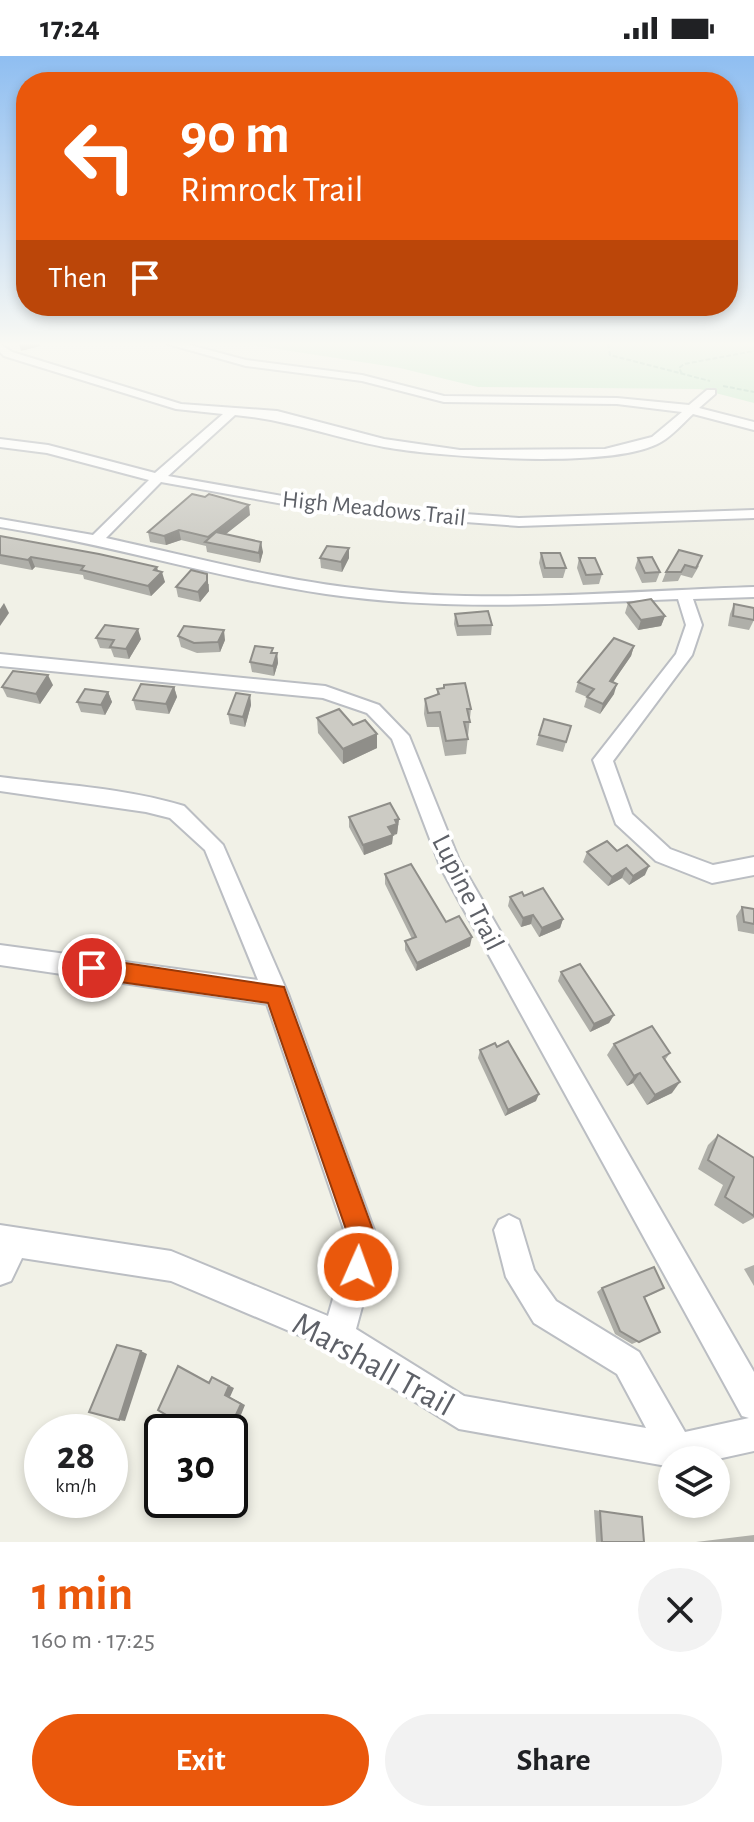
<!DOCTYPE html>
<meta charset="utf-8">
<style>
body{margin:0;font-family:"Alegreya Sans",sans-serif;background:#f2f2f2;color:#202124;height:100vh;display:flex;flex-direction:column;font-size:30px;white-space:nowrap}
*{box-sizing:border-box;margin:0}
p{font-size:26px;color:#757577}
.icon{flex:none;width:44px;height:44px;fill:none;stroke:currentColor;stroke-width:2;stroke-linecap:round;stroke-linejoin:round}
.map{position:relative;height:1486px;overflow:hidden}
.details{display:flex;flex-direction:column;background:#fff;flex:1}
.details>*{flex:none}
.guide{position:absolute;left:16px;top:16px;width:722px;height:244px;border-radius:32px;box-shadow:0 4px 12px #0003;background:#ea580c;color:#fff;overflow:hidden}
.controls{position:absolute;left:658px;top:1390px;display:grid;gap:16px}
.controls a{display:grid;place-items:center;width:72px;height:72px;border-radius:50%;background:#fff;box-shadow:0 4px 12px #0003;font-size:40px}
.speed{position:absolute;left:24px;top:1358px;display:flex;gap:16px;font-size:40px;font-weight:700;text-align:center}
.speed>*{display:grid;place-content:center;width:104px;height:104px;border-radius:50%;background:#fff;box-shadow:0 4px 12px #0003;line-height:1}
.speed small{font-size:20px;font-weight:400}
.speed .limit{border:4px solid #111;border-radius:12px;background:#fff;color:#111}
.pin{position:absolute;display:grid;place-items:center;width:68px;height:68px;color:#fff;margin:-34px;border:4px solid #fff;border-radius:50%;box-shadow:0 2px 8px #0007}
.me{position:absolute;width:88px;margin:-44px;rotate:2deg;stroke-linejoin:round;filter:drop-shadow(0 0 6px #0008)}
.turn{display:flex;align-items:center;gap:28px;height:168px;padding:0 32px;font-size:36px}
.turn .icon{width:104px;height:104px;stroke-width:2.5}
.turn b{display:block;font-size:56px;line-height:68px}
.then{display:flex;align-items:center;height:76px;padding:0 32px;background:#0003;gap:16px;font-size:30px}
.round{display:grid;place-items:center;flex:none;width:84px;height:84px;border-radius:42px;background:#f2f2f2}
.headline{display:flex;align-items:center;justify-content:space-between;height:136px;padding:0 32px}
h1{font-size:48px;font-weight:700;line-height:60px;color:#ea580c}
.primary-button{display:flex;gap:16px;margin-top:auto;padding:16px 32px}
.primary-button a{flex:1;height:92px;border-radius:48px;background:#ea580c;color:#fff;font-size:32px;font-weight:700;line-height:92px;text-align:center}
.primary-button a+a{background:#f2f2f2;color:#202124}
.status{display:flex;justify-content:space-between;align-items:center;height:56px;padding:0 40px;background:#fff;direction:ltr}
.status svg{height:22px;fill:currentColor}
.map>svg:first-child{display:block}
.green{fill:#c3e9c9}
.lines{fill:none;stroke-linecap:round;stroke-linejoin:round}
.minor-casing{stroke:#bbbec3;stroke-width:4}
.path{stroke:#9ac8af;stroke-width:2;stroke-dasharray:5 2;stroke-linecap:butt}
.minor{fill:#fff;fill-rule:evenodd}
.wall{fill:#afafa9}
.shaded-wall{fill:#8f8e89}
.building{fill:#cccbc4;stroke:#8f8e89;stroke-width:2}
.route{fill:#ea580c;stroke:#983908;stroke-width:2}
.labels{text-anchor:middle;stroke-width:8;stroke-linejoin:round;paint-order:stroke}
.far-street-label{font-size:24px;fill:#5e6168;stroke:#fff}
.street-label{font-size:28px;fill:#5e6168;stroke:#fff}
.near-street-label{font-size:34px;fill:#5e6168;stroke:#fff}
</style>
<div class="status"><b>17:24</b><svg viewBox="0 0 49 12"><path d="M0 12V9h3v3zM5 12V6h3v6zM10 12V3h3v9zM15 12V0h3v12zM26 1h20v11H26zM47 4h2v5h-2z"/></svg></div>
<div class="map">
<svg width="754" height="1486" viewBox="0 0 754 1486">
<rect width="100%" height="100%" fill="#f1f1e7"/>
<!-- green -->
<polygon class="green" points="246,288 754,288 754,347 700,333 478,331 400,312"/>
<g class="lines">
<defs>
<g id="minor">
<path d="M0 288 12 296 181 348 277 355 384 383 460 394 605 393 652 381 682 356 617 348 444 346 362 325 246 310 168 288H186L246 304 362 319 444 340 617 342 689 349 707 334H715V338L699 352 754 366V374L693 358C683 367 673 379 661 386 614 414 440 401 384 391 332 381 289 364 235 359L168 420 328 448 519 462 754 454V462L519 470 328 456 161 426 106 482C194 501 280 525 370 534 497 548 626 535 754 531V541L693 543 702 569 692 599 613 705 632 758 670 793 713 809 754 801V819L712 827 656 805 616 768 593 704 676 598 686 569 678 543C560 548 443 555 326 538 215 522 109 488 0 471V463L93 479 149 424 47 397 0 391V383L48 389 155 417 223 358 176 353 4 300 0 296Z"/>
<path d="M0 598 325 630 379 649 409 680 459 804 754 1316V1395L713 1404H672V1411L459 1373 327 1291 171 1225 22 1202 11 1225 0 1229V1169L171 1195 328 1260 349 1188 267 948 0 909V889L258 924 205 794 170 762 146 756 0 735V721C61 729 126 732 184 750L223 789 288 938 379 1188 356 1273 464 1340 646 1372 617 1318 534 1267 506 1221 494 1174 499 1164 509 1159 519 1164 534 1214 556 1245 639 1296 685 1376 749 1362 742 1360 441 812 392 683 367 657 323 642 0 610Z"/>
</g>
</defs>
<!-- minor casing -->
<use href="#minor" class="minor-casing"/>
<!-- path -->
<g class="path">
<polyline points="608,288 610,299 710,325"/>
<polyline points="682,318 679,312 684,308 754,295"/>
<polyline points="723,330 754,336"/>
</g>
<!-- minor -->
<use href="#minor" class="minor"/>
</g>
<!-- wall -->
<g class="wall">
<polygon points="250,459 226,478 263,496 260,507 207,496 206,490 181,484 166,489 150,486 148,476"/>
<polygon points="0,480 158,515 165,526 151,540 84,523 83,519 35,511 32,514 0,508"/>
<polygon points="679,494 699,510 692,522 681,519 678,525 662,526 666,516"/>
<polygon points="541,497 566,512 563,522 543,522 539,507"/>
<polygon points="320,502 349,502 342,516 321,512"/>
<polygon points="579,502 602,518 599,528 583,529 577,512"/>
<polygon points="638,502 660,516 656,526 642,527 635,512"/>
<polygon points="209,528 209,535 200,546 178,541 176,531"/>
<polygon points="628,547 665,560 661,570 638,574 625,557"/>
<polygon points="734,548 754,564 749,574 728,570 730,558"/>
<polygon points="455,558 492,569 491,579 457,580 454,568"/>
<polygon points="178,580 225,584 220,596 197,597 181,591"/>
<polygon points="96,582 141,583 129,603 114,601 111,593 100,592"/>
<polygon points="634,590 631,600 613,626 614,638 600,658 584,651 587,641 575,636 578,626"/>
<polygon points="274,597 277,597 278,607 274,620 252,616 250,606"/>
<polygon points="53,629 40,648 7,641 2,631"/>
<polygon points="444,629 471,653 466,698 445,700 439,671 427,671 424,658 425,643 437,639 437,633 443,632"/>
<polygon points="174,631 177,641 169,658 136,654 133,644"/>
<polygon points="108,636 112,646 105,659 81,656 77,646"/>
<polygon points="250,639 251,649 245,671 230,668 228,658"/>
<polygon points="317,662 353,669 377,692 343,708 318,677"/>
<polygon points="571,670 563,696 536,689 539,679"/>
<polygon points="349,761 399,763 397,778 393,779 392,788 364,799 349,771"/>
<polygon points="617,795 645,819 629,829 622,822 608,830 583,806 587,796"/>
<polygon points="385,818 446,866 470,890 416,915 405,894 405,885 412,883 385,828"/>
<polygon points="524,840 563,863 560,872 539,881 531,868 521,871 508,850 510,841"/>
<polygon points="742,851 754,853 754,878 738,875 736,860"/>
<polygon points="561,916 614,959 609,967 590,976 558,925"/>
<polygon points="614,988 670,997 665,1004 672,1037 647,1049 633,1027 627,1030 607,999"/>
<polygon points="480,994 536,1045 505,1060 478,1002"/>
<polygon points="718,1079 754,1102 754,1162 743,1168 714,1149 723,1129 698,1113 708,1089"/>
<polygon points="754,1209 754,1230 744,1213"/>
<polygon points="602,1232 657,1236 644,1242 660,1276 632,1288 615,1278 597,1236"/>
<polygon points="594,1454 642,1461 644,1486 596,1486"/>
<polygon points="754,1479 754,1486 696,1486"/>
</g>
<!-- shaded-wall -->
<g class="shaded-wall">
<polygon points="19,288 40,288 40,290 21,295"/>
<polygon points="249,449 250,459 213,488 209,487 208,481"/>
<polygon points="179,474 181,484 166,489 164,480"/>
<polygon points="261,486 263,496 260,507 259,497"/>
<polygon points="349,492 349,502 342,516 341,506"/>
<polygon points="31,501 35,511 32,514 28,504"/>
<polygon points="157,511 159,519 162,516 165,526 151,540 148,530 154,514"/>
<polygon points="207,518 209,535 200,546 198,536"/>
<polygon points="4,547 9,557 0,570 0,553"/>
<polygon points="665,560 661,570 638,574 641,564"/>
<polygon points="138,573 141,583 129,603 126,593"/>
<polygon points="224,574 225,584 220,596 218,586"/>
<polygon points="634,590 631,600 607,635 610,625"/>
<polygon points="277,597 278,607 274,620 273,610"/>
<polygon points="48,619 53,629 40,648 36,638"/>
<polygon points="617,628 614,638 600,658 603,648"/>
<polygon points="174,631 177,641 169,658 166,648"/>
<polygon points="108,636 112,646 105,659 101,649"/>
<polygon points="250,639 251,649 245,671 243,661"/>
<polygon points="377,678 377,692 343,708 343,693"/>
<polygon points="399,763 397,778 393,779 392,788 364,799 363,789 395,764"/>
<polygon points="649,810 645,819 629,829 633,820"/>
<polygon points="626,812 622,822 608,830 612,821"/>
<polygon points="533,859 531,868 521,871 523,862"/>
<polygon points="563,863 560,872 539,881 542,872"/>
<polygon points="472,881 470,890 416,915 417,907"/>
<polygon points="614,959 609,967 590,976 594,968"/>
<polygon points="640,1017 633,1027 627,1030 634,1020"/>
<polygon points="680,1026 672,1037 647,1049 655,1039"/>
<polygon points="539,1038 536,1045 505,1060 508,1054"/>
<polygon points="141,1295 147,1298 125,1365 119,1364"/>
<polygon points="212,1321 234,1332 230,1341 245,1349 230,1386 230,1376 228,1376 225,1339"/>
</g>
<!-- building -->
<g class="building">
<polygon points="192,438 205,441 209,438 249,449 208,481 179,474 164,480 148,476"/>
<polygon points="216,476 261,486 259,497 205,486"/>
<polygon points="0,480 99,498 157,511 154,514 162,516 148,530 81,514 84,510 31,501 28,504 0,499"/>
<polygon points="327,490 349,492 341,506 320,502"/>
<polygon points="679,494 702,500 696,512 685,509 681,516 666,516"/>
<polygon points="541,497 560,497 566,512 545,512"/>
<polygon points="652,501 660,516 645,517 638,502"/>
<polygon points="579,502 595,502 602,518 586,519"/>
<polygon points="191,514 207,518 207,525 198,536 176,531"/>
<polygon points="651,543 665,560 641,564 628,547"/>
<polygon points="734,548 754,552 754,564 733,560"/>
<polygon points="488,555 492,569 458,570 455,558"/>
<polygon points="105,569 138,573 126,593 110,591 114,584 96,582"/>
<polygon points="184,570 224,574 218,586 194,587 178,580"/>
<polygon points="614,582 634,590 610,625 617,628 603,648 587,641 594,633 578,626"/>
<polygon points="255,590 273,592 271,597 277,597 273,610 250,606"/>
<polygon points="13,615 48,619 36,638 2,631"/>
<polygon points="465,627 471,653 467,653 470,666 464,666 468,683 446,685 440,656 428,657 425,643 439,638 437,633 444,632 444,629"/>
<polygon points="141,628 174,631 166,648 133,644"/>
<polygon points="85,633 108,636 101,649 77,646"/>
<polygon points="236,637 250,639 243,661 228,658"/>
<polygon points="339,653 353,669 365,664 377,678 343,693 317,662"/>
<polygon points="544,663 571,670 566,686 539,679"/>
<polygon points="390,747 399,763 395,764 397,768 388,771 393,779 363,789 349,761"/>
<polygon points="607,785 617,795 627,789 649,810 633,820 626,812 612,821 587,796"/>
<polygon points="411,808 446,866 459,860 472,881 417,907 405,885 416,881 385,818"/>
<polygon points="543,832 563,863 542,872 533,859 523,862 510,841 522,836 524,840"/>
<polygon points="742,851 754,853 754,868 744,866"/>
<polygon points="580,908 614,959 594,968 561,916"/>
<polygon points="652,970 670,997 663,1001 680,1026 655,1039 640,1017 634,1020 614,988"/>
<polygon points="508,985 539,1038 508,1054 480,994 495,987 497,991"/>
<polygon points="718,1079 754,1102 754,1160 725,1141 734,1121 708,1104"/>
<polygon points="654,1211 664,1232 644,1241 660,1276 639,1286 620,1275 602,1232"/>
<polygon points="117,1289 141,1295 119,1364 89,1356"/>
<polygon points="178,1310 209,1327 212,1321 229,1330 225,1339 241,1348 228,1376 186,1376 188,1372 158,1354"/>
<polygon points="600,1455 642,1461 644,1486 602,1486"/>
</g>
<!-- sky -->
<linearGradient id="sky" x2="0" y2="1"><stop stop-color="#8fbef1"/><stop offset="0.58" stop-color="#f9f9f4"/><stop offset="1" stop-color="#f9f9f4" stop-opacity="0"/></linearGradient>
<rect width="754" height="496" fill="url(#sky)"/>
<!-- route -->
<polygon class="route" points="92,902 284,931 378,1188 367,1220 358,1224 348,1220 344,1211 351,1188 268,947 92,922 85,919 81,912 85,905"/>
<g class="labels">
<!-- far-street labels -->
<g class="far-street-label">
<text transform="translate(374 452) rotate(6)" y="8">High Meadows Trail</text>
</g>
<!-- street labels -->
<g class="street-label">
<text transform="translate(469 836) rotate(63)" y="10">Lupine Trail</text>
</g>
<!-- near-street labels -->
<g class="near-street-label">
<text transform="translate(374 1307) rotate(29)" y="12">Marshall Trail</text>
</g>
</g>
</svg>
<div class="controls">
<a><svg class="icon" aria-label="layers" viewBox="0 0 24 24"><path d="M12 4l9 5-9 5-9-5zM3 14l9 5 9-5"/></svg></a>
</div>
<div class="speed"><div>28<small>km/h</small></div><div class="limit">30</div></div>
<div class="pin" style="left:92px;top:912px;background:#d93025"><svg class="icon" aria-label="arrive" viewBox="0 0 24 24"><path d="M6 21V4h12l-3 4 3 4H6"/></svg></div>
<svg class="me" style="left:358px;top:1211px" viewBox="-20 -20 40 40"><circle r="17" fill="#ea580c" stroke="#fff" stroke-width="3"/><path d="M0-11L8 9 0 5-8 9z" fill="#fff"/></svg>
<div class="guide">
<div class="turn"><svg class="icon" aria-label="left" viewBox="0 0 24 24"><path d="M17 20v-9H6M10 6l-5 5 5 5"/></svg><div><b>90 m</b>Rimrock Trail</div></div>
<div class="then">Then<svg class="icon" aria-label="arrive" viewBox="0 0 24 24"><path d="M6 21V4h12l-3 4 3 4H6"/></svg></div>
</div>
</div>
<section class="details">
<div class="headline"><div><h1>1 min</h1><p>160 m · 17:25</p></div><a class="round"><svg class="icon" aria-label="close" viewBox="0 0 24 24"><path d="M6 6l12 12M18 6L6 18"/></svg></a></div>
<div class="primary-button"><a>Exit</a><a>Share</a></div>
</section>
